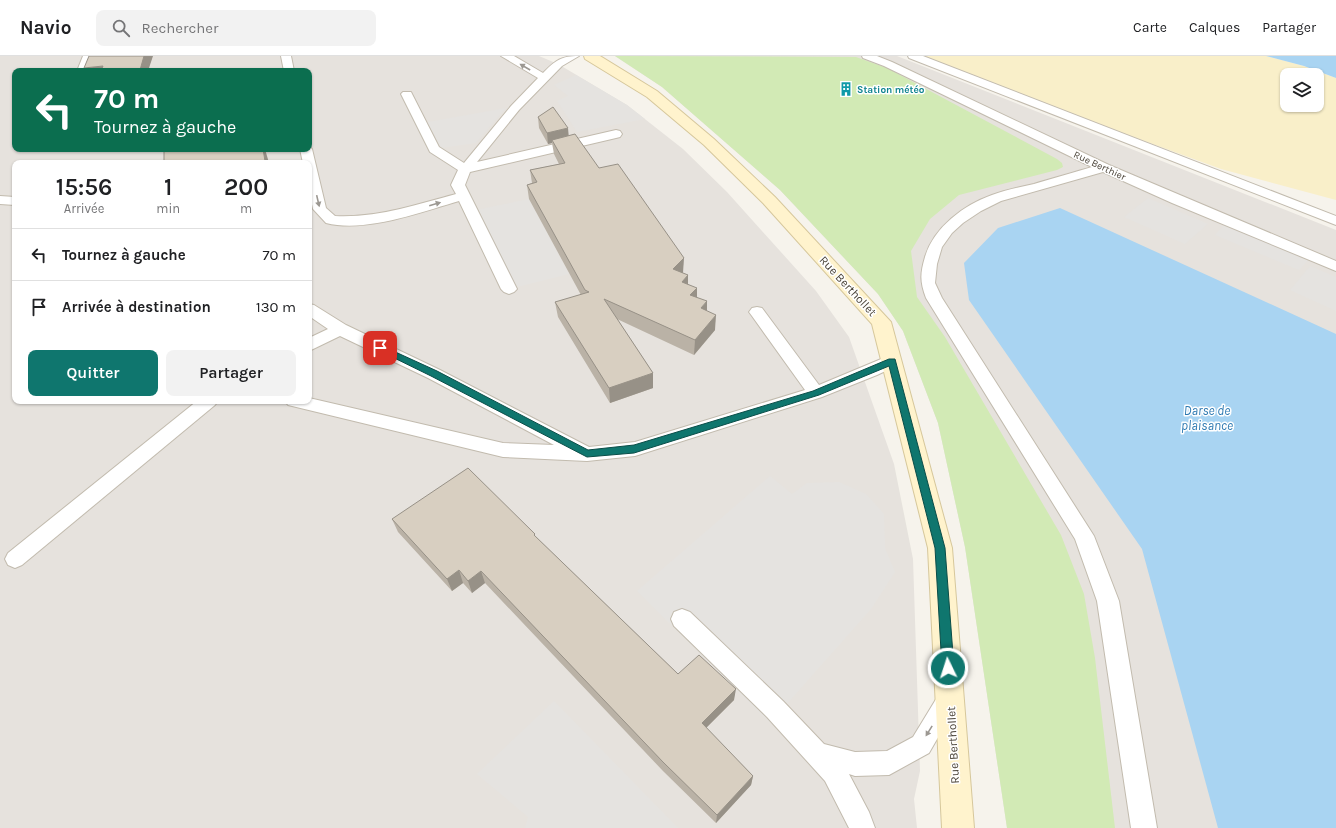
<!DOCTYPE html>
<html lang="fr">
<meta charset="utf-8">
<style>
body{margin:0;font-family:Karla,sans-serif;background:#f2f2f2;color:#202124;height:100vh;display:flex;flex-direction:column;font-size:15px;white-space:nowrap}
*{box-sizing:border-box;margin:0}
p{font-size:13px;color:#757577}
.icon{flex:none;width:22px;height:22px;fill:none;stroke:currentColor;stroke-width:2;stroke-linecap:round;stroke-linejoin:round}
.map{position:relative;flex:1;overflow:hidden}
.drawer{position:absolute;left:12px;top:104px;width:300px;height:244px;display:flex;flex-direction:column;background:#fff;border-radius:8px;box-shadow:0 1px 3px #0004}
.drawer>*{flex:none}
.hud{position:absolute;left:12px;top:12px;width:300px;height:84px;border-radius:8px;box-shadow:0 1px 3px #0004;background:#0b6e4f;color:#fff;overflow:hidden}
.fabs{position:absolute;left:1280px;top:12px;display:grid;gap:8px}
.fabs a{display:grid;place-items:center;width:44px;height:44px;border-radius:8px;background:#fff;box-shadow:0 1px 3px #0004;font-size:20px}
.pin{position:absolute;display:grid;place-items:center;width:34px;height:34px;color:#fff;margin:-17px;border-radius:8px;box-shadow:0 2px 6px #0006}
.me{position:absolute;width:44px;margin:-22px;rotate:356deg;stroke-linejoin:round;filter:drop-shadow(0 0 3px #0008)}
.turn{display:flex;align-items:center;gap:14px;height:84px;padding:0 16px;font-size:18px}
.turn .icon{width:52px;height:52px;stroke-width:2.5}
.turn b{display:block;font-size:28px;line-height:34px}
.eta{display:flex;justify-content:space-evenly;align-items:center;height:68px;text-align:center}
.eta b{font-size:24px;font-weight:600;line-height:28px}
.cta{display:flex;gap:8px;margin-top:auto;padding:8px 16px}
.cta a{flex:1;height:46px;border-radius:8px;background:#0f766e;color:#fff;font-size:16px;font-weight:600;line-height:46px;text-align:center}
.cta a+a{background:#f2f2f2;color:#202124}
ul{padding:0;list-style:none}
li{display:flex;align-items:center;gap:12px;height:52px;padding:0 16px;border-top:1px solid #e0e0e0}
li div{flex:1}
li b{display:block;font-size:15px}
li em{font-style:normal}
header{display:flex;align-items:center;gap:24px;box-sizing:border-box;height:56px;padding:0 20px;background:#fff;border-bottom:1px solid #e0e0e0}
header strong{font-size:19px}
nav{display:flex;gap:22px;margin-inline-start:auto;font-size:14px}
.search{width:280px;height:36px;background:#f2f2f2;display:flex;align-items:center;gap:10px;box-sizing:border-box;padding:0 14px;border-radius:8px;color:#757577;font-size:15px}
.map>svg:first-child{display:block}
.industrial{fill:#e6e2dd;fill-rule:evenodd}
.green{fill:#d2eab5}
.sand{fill:#f9efc9;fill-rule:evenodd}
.parking{fill:#e5e3e0}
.water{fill:#a9d4f2}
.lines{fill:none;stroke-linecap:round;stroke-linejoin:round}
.service-casing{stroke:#c2bbae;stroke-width:2}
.secondary-casing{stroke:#d6c79b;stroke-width:2}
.service{fill:#fff;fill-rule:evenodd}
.secondary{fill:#fff3cd;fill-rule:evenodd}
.wall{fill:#bab2a6}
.shaded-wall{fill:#979187}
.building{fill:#d8cfc1;stroke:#979187}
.oneway{fill:#9c9892}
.route{fill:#0f766e;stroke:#0a4d48}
.labels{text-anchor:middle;stroke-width:3;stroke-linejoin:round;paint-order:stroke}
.far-culture-label{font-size:10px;font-weight:bold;fill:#0d838f;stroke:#fff;text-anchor:start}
.far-street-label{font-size:10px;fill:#4b4439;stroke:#fff}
.street-label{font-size:12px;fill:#4b4439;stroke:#fff}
.water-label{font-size:13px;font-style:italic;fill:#2e7ab2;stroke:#fff}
</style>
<header>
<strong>Navio</strong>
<div class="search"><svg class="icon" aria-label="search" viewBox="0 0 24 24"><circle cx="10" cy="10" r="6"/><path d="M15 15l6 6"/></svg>Rechercher</div>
<nav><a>Carte</a><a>Calques</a><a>Partager</a></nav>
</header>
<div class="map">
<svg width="1336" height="772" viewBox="0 0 1336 772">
<rect width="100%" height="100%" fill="#f6f3ec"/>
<!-- industrial -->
<g class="industrial">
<path d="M0 0H539L558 8 627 49 683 93 727 136 816 235 849 281 894 408 913 503 920 715 914 743 917 772H0ZM15 15H309V93H15ZM15 107H309V345H15Z"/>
<polygon points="615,0 897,0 1336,174 1336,772 1007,772 965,491 938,367 903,275 878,238 780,134 662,31"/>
</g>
<!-- green -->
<polygon class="green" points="615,0 856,1 887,12 1057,103 1062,107 1063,111 1057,114 959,139 930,163 911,195 917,241 945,281 1061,479 1084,538 1095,602 1115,772 1007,772 965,491 938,367 903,275 878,238 780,134 662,31"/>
<!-- sand -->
<path class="sand" d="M912 0H1266L1304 10 1336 22V144L1221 113ZM1287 19H1317V49H1287Z"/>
<!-- parking -->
<g class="parking">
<polygon points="576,19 627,49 645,63 577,76 557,45 568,40 554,29"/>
<polygon points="506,52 476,87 434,93 422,67"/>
<polygon points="1148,142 1208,168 1185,188 1124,161"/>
<polygon points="529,143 569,218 509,233 471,155"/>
<polygon points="1228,165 1312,200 1299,214 1215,179"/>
<polygon points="1310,210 1336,221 1336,255 1290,234"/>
<polygon points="770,420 792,438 807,427 839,426 866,438 884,458 885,492 895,516 871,553 770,667 637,535"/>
<polygon points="554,645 678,772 525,772 528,761 477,718"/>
</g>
<!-- water -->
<g class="water">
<polygon points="1266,0 1336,0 1336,22 1304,10"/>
<polygon points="1060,152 1336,278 1336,772 1218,772 1142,493 969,244 964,207 998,172"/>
</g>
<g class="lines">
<defs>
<g id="service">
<polygon points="83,0 93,0 87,15 77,15"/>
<polygon points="281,0 291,0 294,15 284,15"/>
<path d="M501 0H514L543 17C556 4 561 0 579 0L562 10 519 54 477 106 616 74 620 75 622 78 620 81 616 82 470 116 465 129 517 233 514 236 509 238 504 236 501 233 459 145C421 156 366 177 326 167L313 153 309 134V107H303L300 93H309V90L312 93 326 152 335 160C377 162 415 149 456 138L451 129 458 114 430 96 401 38 403 36H411L439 91 464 107 511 50 538 22Z"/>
<path d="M862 0H877L892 6 1109 109 1336 205V215L1172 147 1103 116 1001 145 981 155 963 167 952 177 942 191 937 208 935 227 942 242 1094 480 1119 545 1157 772H1131L1097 545 1075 483 926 242C920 226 920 218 925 201 934 171 964 149 992 139 1006 134 1020 131 1034 128 1053 122 1073 117 1092 111L884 10 863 2Z"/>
<polygon points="908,0 923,0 1336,160 1336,169 909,2"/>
<polygon points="0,140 15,141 15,149 0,148"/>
<polygon points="309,248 314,249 346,269 440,314 589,391 635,386 805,334 752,260 749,256 752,252 757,251 762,252 819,329 886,301 892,299 898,301 900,305 898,309 877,319 822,341 635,400 587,405 503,401 288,349 285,345 309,345 309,342 503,387 554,389 428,322 340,280 309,295 309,282 328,273 309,260"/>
<polygon points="197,345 218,345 215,349 22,509 15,512 8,509 5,503 8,497"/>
<polygon points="682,553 690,556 783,645 824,688 855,696 887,695 913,681 941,635 949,632 957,635 960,643 929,697 889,719 855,720 849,718 869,756 875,772 849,772 825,725 767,661 674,570 671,563 674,556"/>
</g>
<polygon id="secondary" points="584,0 600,0 657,35 714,83 775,141 891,266 952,492 974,772 942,772 928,492 872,268 763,147 704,89 647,41 585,3"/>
</defs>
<!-- service casing -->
<use href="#service" class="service-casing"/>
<!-- secondary casing -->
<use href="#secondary" class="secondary-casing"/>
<!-- service -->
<use href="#service" class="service"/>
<!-- secondary -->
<use href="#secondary" class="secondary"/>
</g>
<!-- wall -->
<g class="wall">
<polygon points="538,61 569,80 599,112 683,217 688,219 688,228 707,255 715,274 694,299 617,263 653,317 653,332 610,347 558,261 555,246 581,239 529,143 527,129 532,127 530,114 559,108 554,98 552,87 548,88 539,72"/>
<polygon points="392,463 536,481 678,618 734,644 706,672 753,720 751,729 716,767 663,715 485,527 472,537 463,527 452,535 398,476"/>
</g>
<!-- shaded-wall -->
<g class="shaded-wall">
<polygon points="144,0 153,0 148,15 129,15"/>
<polygon points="103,10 106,15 86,15 84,12"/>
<polygon points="568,72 569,83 552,84 552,87 548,88 547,77"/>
<polygon points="263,93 265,93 269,107 254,107"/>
<polygon points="684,202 683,217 673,228 673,213"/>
<polygon points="688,219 688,234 682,226"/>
<polygon points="697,232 697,247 690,239"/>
<polygon points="707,245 707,260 701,252"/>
<polygon points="716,259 715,274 694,299 695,284"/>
<polygon points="653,317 653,332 610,347 609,332"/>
<polygon points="459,514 463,527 452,535 447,523"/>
<polygon points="481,515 485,527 472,537 468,525"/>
<polygon points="736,633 734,644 701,677 702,667"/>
<polygon points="753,720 751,729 716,767 717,759"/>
</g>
<!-- building -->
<g class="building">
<polygon points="89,0 144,0 140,14 129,15 101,15 103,10 84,12"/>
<polygon points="553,51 568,72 547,77 538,61"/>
<polygon points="575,78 599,112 618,108 684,202 673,213 688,219 682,226 697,232 690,239 707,245 701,252 716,259 695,284 604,243 653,317 609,332 555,246 589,236 585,234 527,129 537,126 530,114 565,107 552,84"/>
<polygon points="164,93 263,93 265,105 254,107 164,107"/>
<polygon points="468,412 535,478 534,479 678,618 699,599 736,633 702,667 753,720 717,759 663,706 481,515 468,525 459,514 447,523 392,463"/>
</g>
<!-- one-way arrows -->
<defs><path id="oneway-solid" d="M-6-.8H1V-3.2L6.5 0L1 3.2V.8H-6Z"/></defs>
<g class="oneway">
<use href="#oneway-solid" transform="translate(525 11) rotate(-150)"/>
<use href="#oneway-solid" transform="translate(318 145) rotate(77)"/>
<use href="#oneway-solid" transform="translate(435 148) rotate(-16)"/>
<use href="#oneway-solid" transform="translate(929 675) rotate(122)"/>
</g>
<!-- route -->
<polygon class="route" points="380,289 437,315 588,394 634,389 813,335 889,303 895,303 945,492 954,612 952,616 948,618 944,616 942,612 935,492 889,310 819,339 634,397 587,401 431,320 378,294 376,292"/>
<!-- icons -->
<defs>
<symbol id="building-bare" viewBox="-9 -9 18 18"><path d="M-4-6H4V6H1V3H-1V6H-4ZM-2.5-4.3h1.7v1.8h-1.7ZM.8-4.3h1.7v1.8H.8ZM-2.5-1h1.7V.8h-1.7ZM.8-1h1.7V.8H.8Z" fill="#0f9aa8" stroke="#fff" stroke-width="2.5" paint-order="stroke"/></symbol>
</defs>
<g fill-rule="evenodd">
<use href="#building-bare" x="836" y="23" width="20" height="20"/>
</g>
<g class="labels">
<!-- far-culture labels -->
<g class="far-culture-label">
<text x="857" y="37">Station météo</text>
</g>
<!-- far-street labels -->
<g class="far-street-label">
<text transform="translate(1100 109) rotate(25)" y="4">Rue Berthier</text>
</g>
<!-- street labels -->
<g class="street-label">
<text transform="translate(848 230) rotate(47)" y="4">Rue Berthollet</text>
<text transform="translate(953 689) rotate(-93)" y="4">Rue Berthollet</text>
</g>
<!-- water labels -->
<g class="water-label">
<text x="1207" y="359">Darse de<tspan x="1207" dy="15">plaisance</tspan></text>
</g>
</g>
</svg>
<div class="fabs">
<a><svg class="icon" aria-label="layers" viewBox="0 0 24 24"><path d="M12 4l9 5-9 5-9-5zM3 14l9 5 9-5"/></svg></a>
</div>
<div class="pin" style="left:380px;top:292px;background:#d93025"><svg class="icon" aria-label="arrive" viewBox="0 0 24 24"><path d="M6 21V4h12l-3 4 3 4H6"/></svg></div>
<svg class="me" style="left:948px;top:612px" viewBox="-20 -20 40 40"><circle r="17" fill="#0f766e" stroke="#fff" stroke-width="3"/><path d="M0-11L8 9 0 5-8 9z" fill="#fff"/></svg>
<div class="hud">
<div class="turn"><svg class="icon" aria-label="left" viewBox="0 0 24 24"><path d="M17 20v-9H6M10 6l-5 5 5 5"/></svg><div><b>70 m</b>Tournez à gauche</div></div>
</div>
<section class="drawer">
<div class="eta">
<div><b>15:56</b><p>Arrivée</p></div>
<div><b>1</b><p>min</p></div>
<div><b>200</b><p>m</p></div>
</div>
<ul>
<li><svg class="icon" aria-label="left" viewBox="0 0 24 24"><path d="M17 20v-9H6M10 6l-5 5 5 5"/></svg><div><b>Tournez à gauche</b></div><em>70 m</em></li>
<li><svg class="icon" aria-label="arrive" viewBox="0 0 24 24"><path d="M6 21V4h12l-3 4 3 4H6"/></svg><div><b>Arrivée à destination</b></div><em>130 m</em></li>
</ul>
<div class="cta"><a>Quitter</a><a>Partager</a></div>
</section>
</div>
